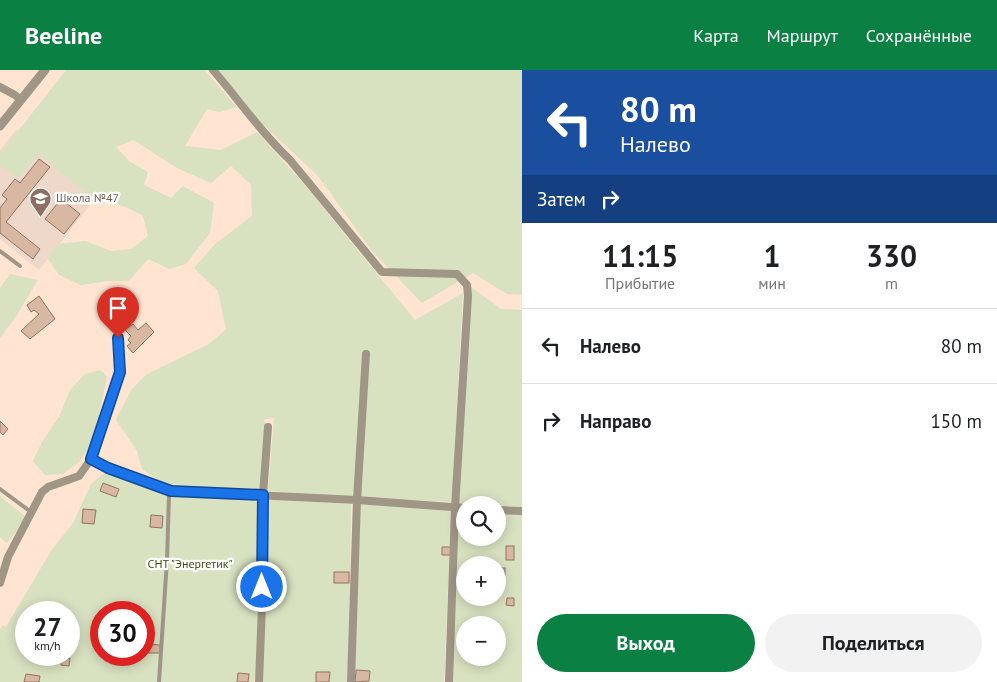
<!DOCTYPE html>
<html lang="ru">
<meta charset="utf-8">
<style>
body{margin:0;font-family:"PT Sans",sans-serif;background:#f2f2f2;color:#202124;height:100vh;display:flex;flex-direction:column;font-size:19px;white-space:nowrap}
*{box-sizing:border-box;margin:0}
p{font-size:16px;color:#757577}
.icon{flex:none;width:28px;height:28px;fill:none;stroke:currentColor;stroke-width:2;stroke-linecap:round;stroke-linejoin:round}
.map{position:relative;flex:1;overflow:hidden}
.panel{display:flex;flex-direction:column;background:#fff;width:475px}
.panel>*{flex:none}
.banner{background:#1a4fa0;color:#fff;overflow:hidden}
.fabs{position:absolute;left:456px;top:426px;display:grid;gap:10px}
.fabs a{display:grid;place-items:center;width:50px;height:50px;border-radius:50%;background:#fff;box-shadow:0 2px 12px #0003;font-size:25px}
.speed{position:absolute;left:15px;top:531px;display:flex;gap:10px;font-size:25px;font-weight:700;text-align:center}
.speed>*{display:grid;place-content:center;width:65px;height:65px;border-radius:50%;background:#fff;box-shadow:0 2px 12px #0003;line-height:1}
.speed small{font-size:12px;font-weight:400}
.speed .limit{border:8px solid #d22;background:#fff;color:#111}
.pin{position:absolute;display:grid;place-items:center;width:42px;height:42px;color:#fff;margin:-51px -21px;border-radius:50% 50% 50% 0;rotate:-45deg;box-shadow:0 0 5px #0007}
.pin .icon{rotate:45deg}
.me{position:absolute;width:55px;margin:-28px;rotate:0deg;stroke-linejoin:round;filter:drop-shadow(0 0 4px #0008)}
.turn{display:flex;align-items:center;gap:18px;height:105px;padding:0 15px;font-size:22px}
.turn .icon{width:65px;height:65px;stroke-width:2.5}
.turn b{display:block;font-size:35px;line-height:42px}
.then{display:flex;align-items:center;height:48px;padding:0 15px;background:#0003;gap:10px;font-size:19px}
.eta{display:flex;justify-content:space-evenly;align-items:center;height:85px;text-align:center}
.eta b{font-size:30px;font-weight:700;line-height:35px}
.action{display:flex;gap:10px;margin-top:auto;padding:10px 15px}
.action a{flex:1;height:58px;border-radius:30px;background:#0b8043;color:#fff;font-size:20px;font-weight:700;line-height:58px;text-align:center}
.action a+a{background:#f2f2f2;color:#202124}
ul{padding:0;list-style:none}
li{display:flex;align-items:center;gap:15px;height:75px;padding:0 15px;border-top:1px solid #e0e0e0}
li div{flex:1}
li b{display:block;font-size:19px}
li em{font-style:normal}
header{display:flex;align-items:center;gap:30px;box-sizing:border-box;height:70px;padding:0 25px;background:#0b8043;color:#fff}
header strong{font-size:24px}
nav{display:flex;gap:28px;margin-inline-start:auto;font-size:18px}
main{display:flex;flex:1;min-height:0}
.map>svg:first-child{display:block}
.education{fill:#edd8ca}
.green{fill:#d8e1c0;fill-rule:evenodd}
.building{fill:#d8b8a2;stroke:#91735f}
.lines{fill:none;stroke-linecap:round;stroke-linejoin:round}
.service{stroke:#9f9686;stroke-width:4}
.minor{stroke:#9f9686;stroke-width:8}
.tertiary{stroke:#9f9686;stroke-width:9}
.route-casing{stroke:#114b97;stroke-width:12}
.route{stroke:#1a73e8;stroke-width:9}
.labels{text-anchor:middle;stroke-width:4.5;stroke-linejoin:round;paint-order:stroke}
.education-label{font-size:12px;fill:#785e54;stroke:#fff;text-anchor:start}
.park-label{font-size:12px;fill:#3f4b0b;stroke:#fff}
</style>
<header>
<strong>Beeline</strong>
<nav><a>Карта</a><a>Маршрут</a><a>Сохранённые</a></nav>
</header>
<main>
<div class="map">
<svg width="522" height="612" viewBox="0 0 522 612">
<rect width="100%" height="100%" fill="#ffe4d2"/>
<!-- education -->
<polygon class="education" points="16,60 98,125 39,200 0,169 0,80"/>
<!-- green -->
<g class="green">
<polygon points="66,0 204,0 237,37 219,42 207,39 185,76 221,80 257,62 302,112 415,250 463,223 452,432 360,428 370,283 366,284 355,425 352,428 268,421 274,348 264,349 266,358 260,422 173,417 161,412 142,399 137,381 116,350 131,320 147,304 209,274 226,259 218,221 194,198 215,174 252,146 251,115 231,96 211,113 179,99 133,70 116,77 129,91 148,102 144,115 171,128 183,116 214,133 210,163 186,194 169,199 148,189 129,211 108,211 81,215 59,205 48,189 58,174 85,171 111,181 131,179 148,166 143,146 128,138 93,127 57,100 40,84 18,108 0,96 0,84"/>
<polygon points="219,0 522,0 522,225 507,224 473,203 422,233 371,180 318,106 253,45"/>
<polygon points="10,204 38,210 17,245 0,268 0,218"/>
<polygon points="470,216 501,239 522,240 522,437 458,434"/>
<polygon points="100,300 107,306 97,355 101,360 79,392 63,404 45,405 33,391 42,372 59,347 70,320 85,304"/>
<path d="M107 401 169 425 259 429 257 589 254 612H0V560L2 555 6 557 51 481 73 453 91 414ZM26 542H69V585H26ZM101 542H144V585H101Z"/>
<polygon points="0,426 27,448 7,473 0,467"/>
<polygon points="267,429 351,434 349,588 347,612 262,612"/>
<polygon points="360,434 451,440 444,612 353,612"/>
<path d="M458 440H465V468H498V442L522 443V612H449ZM465 495H498V528H465ZM465 555H498V588H465Z"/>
</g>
<!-- building -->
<g class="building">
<polygon points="39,89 50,97 6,152 40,179 33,189 0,163 0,138 7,129 2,125 15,109 20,113"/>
<polygon points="61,129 80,144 64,164 45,149"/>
<polygon points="39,226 55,249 30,269 21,261 39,244 34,240 31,242 27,235"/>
<polygon points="146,253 154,262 133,283 127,276 131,273 128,270 131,266 125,260 133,254 138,260"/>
<polygon points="0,351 8,359 3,365 0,362"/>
<polygon points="103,413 119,419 116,427 100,421"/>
<polygon points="83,439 96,440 94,454 82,453"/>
<polygon points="151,445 163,446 162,458 150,457"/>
<rect x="506" y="476" width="8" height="14"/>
<polygon points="442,477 452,477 451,485 442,485"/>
<rect x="498" y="498" width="7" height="7"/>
<polygon points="268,499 281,500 281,509 268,509"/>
<rect x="334" y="502" width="15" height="11"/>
<polygon points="507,528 514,528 514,536 506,535"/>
<polygon points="144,574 160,575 160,583 144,583"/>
<polygon points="61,588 70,588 69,596 61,595"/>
<polygon points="356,600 370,601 369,611 355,612"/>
<polygon points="316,602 330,602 329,612 316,612"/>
<polygon points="238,603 249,604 248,612 237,612"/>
<polygon points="26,604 40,606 39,612 24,612"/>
</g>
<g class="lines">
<!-- service -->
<g class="service">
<polyline points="0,181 20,196"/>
<polyline points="91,389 120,302 118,268"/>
<polyline points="0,419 31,442"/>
<polyline points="159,612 167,490 169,425 171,421"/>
</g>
<!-- minor -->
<g class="minor">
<path d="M213 0C239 30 261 63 290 90L382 202 457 204 467 215 468 226 455 438 449 612"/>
<polyline points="0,17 15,25 21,30"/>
<polyline points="498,440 522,441"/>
<polyline points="0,513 8,487 42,422 48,417 79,406 91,389 107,398 171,421 357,430 465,438"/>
<polyline points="259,612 262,535 263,425 268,357"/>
<polyline points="351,612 357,430 366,284"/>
</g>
<!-- tertiary -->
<polyline class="tertiary" points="0,56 45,0"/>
</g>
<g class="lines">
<defs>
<polyline id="route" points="118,268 120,302 91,389 108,398 171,421 263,425 262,517"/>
</defs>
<!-- route casing -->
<use href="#route" class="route-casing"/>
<!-- route -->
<use href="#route" class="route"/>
</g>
<!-- icons -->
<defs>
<symbol id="school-pin" viewBox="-11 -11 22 30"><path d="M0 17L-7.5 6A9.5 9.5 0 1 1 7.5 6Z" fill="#8d6e63" stroke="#fff"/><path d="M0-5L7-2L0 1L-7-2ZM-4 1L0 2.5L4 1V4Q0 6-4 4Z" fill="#fff"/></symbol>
</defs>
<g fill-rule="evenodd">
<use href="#school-pin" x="28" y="116" width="25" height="34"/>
</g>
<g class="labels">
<!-- education labels -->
<g class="education-label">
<text x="56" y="132">Школа №47</text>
</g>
<!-- park labels -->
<g class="park-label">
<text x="190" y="498">СНТ "Энергетик"</text>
</g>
</g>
</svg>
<div class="fabs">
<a><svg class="icon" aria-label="search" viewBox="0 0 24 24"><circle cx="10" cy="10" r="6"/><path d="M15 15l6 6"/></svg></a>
<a>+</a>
<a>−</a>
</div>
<div class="speed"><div>27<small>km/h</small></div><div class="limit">30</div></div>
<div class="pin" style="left:118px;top:268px;background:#d93025"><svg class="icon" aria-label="arrive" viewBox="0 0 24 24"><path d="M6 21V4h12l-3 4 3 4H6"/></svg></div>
<svg class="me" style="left:262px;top:517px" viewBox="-20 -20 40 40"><circle r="17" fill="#1a73e8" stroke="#fff" stroke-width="3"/><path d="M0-11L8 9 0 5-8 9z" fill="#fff"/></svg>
</div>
<section class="panel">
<div class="banner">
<div class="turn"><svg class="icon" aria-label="left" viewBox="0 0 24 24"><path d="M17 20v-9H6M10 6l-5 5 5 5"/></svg><div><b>80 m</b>Налево</div></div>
<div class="then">Затем<svg class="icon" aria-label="right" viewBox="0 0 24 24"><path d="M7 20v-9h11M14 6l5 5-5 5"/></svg></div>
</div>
<div class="eta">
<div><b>11:15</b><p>Прибытие</p></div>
<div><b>1</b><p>мин</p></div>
<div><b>330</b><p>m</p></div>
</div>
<ul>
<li><svg class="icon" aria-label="left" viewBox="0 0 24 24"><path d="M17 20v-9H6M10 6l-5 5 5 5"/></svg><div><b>Налево</b></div><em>80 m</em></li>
<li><svg class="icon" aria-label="right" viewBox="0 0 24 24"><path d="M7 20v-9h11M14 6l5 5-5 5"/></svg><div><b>Направо</b></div><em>150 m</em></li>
</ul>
<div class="action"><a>Выход</a><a>Поделиться</a></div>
</section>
</main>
